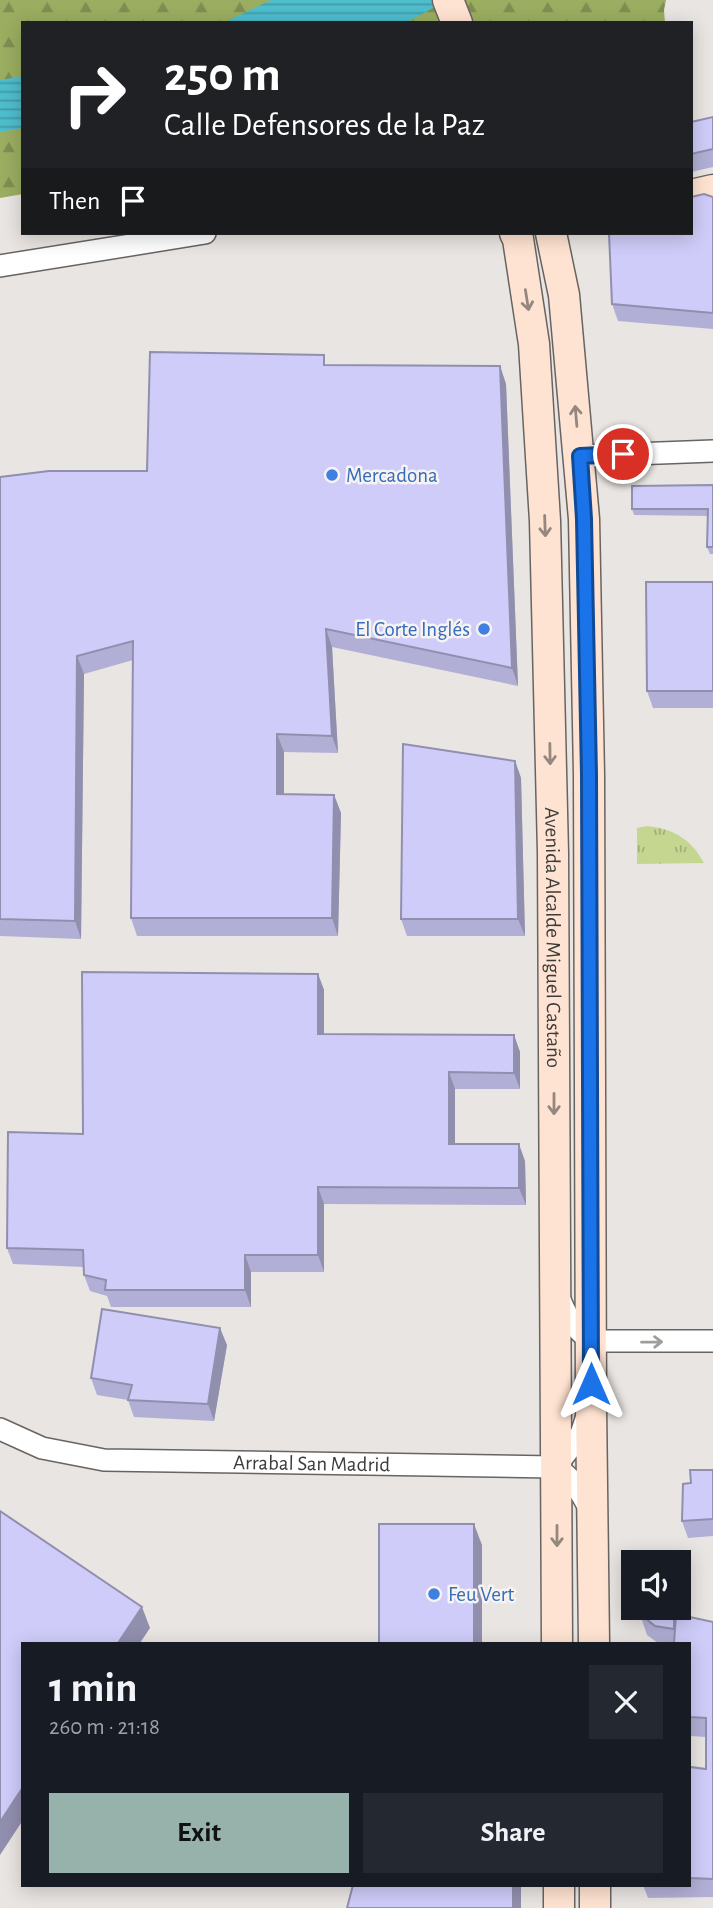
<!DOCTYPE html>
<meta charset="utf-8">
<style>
body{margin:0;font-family:"Alegreya Sans",sans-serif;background:#242831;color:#f1f3f6;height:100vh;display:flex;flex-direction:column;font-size:26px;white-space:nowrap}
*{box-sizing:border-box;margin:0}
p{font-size:23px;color:#9ea1a6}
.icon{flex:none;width:38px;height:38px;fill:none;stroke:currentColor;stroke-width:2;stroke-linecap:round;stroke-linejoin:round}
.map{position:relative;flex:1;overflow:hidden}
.sheet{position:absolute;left:21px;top:1642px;width:670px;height:245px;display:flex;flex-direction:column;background:#171b24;border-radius:0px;box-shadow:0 4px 18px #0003}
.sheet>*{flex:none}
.top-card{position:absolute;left:21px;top:21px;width:672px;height:214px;border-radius:0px;box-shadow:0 4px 18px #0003;background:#202124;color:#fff;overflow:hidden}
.tools{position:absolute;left:621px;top:1550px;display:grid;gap:14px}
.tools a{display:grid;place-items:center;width:70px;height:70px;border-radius:0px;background:#171b24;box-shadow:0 4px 18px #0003;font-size:35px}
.pin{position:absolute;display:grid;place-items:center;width:60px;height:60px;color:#fff;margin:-30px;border:4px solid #fff;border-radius:50%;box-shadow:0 2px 7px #0007}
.me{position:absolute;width:77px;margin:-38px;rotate:0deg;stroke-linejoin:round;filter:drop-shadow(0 0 5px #0008)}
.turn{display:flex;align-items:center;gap:24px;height:147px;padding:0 28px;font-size:32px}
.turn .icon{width:91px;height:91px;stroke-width:2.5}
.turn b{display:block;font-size:49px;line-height:60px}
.then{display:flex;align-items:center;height:66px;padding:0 28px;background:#0003;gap:14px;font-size:26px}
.round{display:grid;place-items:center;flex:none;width:74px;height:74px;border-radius:0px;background:#242831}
.summary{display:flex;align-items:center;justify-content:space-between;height:119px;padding:0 28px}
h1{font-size:42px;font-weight:700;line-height:52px}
.action{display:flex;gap:14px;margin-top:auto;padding:14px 28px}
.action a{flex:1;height:80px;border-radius:0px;background:#96b2aa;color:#111;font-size:28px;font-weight:700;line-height:80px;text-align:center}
.action a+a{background:#242831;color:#f1f3f6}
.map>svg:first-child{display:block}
.grass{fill:url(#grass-tufts)}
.forest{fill:url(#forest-firs)}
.water{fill:url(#water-rules)}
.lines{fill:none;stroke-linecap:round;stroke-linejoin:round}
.street-casing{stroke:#686462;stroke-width:24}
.secondary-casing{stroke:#686462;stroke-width:33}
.street{stroke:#fff;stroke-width:21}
.secondary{stroke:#ffe3d2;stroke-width:30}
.wall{fill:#b2afd6}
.shaded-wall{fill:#918fae}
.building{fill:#cfccf9;stroke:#918fae;stroke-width:2}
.oneway{stroke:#94877e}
.oneway2{stroke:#9e9e9c}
.route-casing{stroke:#114b97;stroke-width:18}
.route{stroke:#1a73e8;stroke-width:12}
.shop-dot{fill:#3f7fe0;stroke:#f6f3f0;stroke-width:2.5}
.labels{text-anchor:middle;stroke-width:5;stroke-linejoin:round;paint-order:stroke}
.shop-label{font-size:21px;fill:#366cbe;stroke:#f6f3f0;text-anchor:start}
.street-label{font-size:21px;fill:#3d3c3a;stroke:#f6f3f0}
</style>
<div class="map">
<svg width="713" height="1908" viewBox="0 0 713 1908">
<defs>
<pattern id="grass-tufts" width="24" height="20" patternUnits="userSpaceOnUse" patternTransform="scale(1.75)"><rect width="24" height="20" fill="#c5d691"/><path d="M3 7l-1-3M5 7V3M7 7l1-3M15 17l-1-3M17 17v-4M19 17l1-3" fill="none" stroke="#a1af77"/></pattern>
<pattern id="forest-firs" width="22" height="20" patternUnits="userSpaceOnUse" patternTransform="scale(1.75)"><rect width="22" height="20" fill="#9bad61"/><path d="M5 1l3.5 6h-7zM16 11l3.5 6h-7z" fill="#808e51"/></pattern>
<pattern id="water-rules" width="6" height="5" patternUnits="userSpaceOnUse" patternTransform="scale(1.75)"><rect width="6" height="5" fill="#4ebdcd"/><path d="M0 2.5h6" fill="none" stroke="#429ba7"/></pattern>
</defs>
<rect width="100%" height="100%" fill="#e9e5e2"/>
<!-- grass -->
<path class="grass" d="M647 826C674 829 691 839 704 863L637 864V828Z"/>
<!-- forest -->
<polygon class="forest" points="0,0 666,0 664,10 665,23 23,23 23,194 0,198"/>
<!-- water -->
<g class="water">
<polygon points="271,0 447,0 406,23 223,23"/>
<polygon points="23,76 23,128 0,132 0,80"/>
</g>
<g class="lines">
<defs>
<g id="street">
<polyline points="0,266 205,233"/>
<polyline points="580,456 713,451"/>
<path d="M558 1294C565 1315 574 1328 591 1341H713"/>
<path id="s1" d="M0 1429 42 1448 104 1460 555 1467"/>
<polyline points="555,1467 581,1434 588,1413"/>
<path d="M555 1467C573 1478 581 1492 590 1510"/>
</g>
<g id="secondary">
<polyline points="448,0 457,23"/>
<polyline points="691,195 713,190"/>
<path id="s2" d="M515 233 518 239 534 344 545 521 553 853 557 1643"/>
<polyline points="551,233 564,295 584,519 589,775 591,1405 594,1643"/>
<polyline points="559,1885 559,1908"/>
<polyline points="595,1908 595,1885"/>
</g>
</defs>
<!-- street casing -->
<use href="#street" class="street-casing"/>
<!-- secondary casing -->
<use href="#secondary" class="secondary-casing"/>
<!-- street -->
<use href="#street" class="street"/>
<!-- secondary -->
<use href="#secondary" class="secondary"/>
</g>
<!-- wall -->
<g class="wall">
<polygon points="713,117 713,167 691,172 691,122"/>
<polygon points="713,197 713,329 618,321 612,304"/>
<polygon points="328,365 500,366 506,384 518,686 332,647 338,753 284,752 284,794 334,795 341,813 338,936 137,936 131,918 133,660 84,674 81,939 0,936 0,477 147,471"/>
<polygon points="713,485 713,554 710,554 707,547 708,516 634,515 632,509"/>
<polygon points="713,582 713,708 653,708 647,691"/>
<polygon points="515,761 521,778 525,936 407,936 401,919"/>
<polygon points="318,974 324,990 324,1035 514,1035 520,1052 520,1089 455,1089 455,1144 525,1161 526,1205 324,1204 324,1272 251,1272 251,1307 111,1307 107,1296 90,1291 84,1275 84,1267 13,1264 7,1248 83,1134"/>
<polygon points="227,1345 214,1421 134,1417 128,1400 97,1395 91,1378"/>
<polygon points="713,1470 713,1536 688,1538 682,1521"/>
<polygon points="679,1582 682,1591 682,1615 713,1622 713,1897 648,1898 643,1885 690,1885 690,1767 706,1769 706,1737 690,1736 690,1643 658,1643 647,1635 640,1614 679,1608"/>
</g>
<!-- shaded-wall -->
<g class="shaded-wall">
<polygon points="500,366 506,384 518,686 512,668"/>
<polygon points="326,629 332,647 338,753 332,736"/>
<polygon points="77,656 84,674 81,939 75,921"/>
<polygon points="277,734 284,752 284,812 277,794"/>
<polygon points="515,761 521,778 525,936 518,919"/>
<polygon points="334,795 341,813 338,936 332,918"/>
<polygon points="318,974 324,990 324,1051 318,1034"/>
<polygon points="514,1035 520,1052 520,1089 514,1073"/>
<polygon points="449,1072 455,1089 455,1160 449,1144"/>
<polygon points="519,1144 525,1161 526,1205 519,1188"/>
<polygon points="318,1187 324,1204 324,1272 318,1255"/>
<polygon points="245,1255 251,1272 251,1307 245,1290"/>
<polygon points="220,1328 227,1345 214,1421 208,1404"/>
<polygon points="474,1524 482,1545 482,1643 474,1643"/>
<polygon points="679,1582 682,1591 682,1643 679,1643 674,1629 674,1608 679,1608"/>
<polygon points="142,1607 150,1628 140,1643 118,1643"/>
<polygon points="23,1787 23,1820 0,1855 0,1822"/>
<rect x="513" y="1885" width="8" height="23"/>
</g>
<!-- building -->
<g class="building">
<polygon points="713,117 713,149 691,154 691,122"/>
<polygon points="704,194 713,197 713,313 612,304 609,233 691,233 691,197"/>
<polygon points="150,352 324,355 324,365 500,366 512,668 326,629 332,736 277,734 277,794 334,795 332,918 131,918 133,641 77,656 75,921 0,919 0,477 49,471 147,471"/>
<polygon points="713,485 713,547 707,547 708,509 632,509 632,486"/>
<polygon points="646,582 713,582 713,691 647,691"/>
<polygon points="403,744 515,761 518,919 401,919"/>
<polygon points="82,972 318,974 318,1034 514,1035 514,1073 449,1072 449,1144 519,1144 519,1188 318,1187 318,1255 245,1255 245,1290 105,1290 106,1280 84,1275 83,1250 7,1248 8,1132 83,1134"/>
<polygon points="102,1309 220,1328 208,1404 128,1400 132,1385 91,1378"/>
<polygon points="690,1470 713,1470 713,1519 682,1521 683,1484 691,1483"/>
<polygon points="0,1511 142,1607 118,1643 23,1643 23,1787 0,1822"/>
<rect x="379" y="1524" width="95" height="119"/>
<polygon points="640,1608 674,1608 674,1629 655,1626 640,1614"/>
<polygon points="676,1614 713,1622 713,1879 690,1878 690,1767 706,1769 706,1718 690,1717 690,1643 674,1643"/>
<polygon points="353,1885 513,1885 513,1908 347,1908"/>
</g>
<!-- one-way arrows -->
<defs><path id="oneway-shaft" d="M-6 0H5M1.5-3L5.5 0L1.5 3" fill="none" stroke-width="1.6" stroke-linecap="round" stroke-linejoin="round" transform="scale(1.75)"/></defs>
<g class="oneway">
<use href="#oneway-shaft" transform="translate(527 300) rotate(81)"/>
<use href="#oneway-shaft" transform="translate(576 416) rotate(-95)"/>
<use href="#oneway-shaft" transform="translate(545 526) rotate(88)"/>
<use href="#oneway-shaft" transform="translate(550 754) rotate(89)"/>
<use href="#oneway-shaft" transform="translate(554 1104) rotate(90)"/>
<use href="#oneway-shaft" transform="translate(557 1536) rotate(90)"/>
</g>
<use class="oneway2" href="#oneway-shaft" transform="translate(652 1342) rotate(-1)"/>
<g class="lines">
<defs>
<polyline id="route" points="591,1384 589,775 584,519 580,456 623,454"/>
</defs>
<!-- route casing -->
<use href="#route" class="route-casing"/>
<!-- route -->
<use href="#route" class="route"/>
</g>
<!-- markers -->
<g class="shop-dot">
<circle cx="332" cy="475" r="7"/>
<circle cx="484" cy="629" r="7"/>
<circle cx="434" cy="1594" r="7"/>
</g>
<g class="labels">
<!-- shop labels -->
<g class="shop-label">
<text x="346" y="482">Mercadona</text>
<text x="470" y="636" text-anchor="end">El Corte Inglés</text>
<text x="448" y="1601">Feu Vert</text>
</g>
<!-- street labels -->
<g class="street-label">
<text dy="7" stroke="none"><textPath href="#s2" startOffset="707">Avenida Alcalde Miguel Castaño</textPath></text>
<text dy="7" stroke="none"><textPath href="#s1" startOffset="317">Arrabal San Madrid</textPath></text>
</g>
</g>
</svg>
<div class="tools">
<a><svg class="icon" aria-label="sound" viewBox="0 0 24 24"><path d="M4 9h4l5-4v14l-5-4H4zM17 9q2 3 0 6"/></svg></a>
</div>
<div class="pin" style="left:623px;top:454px;background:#d93025"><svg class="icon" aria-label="arrive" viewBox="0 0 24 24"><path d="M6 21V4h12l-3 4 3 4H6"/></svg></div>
<svg class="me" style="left:591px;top:1384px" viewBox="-20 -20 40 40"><path d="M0-17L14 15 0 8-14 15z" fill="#1a73e8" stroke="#fff" stroke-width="4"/></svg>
<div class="top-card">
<div class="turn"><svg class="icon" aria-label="right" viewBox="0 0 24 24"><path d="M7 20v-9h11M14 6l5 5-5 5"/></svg><div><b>250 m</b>Calle Defensores de la Paz</div></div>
<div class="then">Then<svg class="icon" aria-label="arrive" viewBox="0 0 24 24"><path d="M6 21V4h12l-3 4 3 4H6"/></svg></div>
</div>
<section class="sheet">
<div class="summary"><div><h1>1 min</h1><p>260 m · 21:18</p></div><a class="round"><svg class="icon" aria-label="close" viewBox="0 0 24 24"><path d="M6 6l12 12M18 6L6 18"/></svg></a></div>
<div class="action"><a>Exit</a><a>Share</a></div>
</section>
</div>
